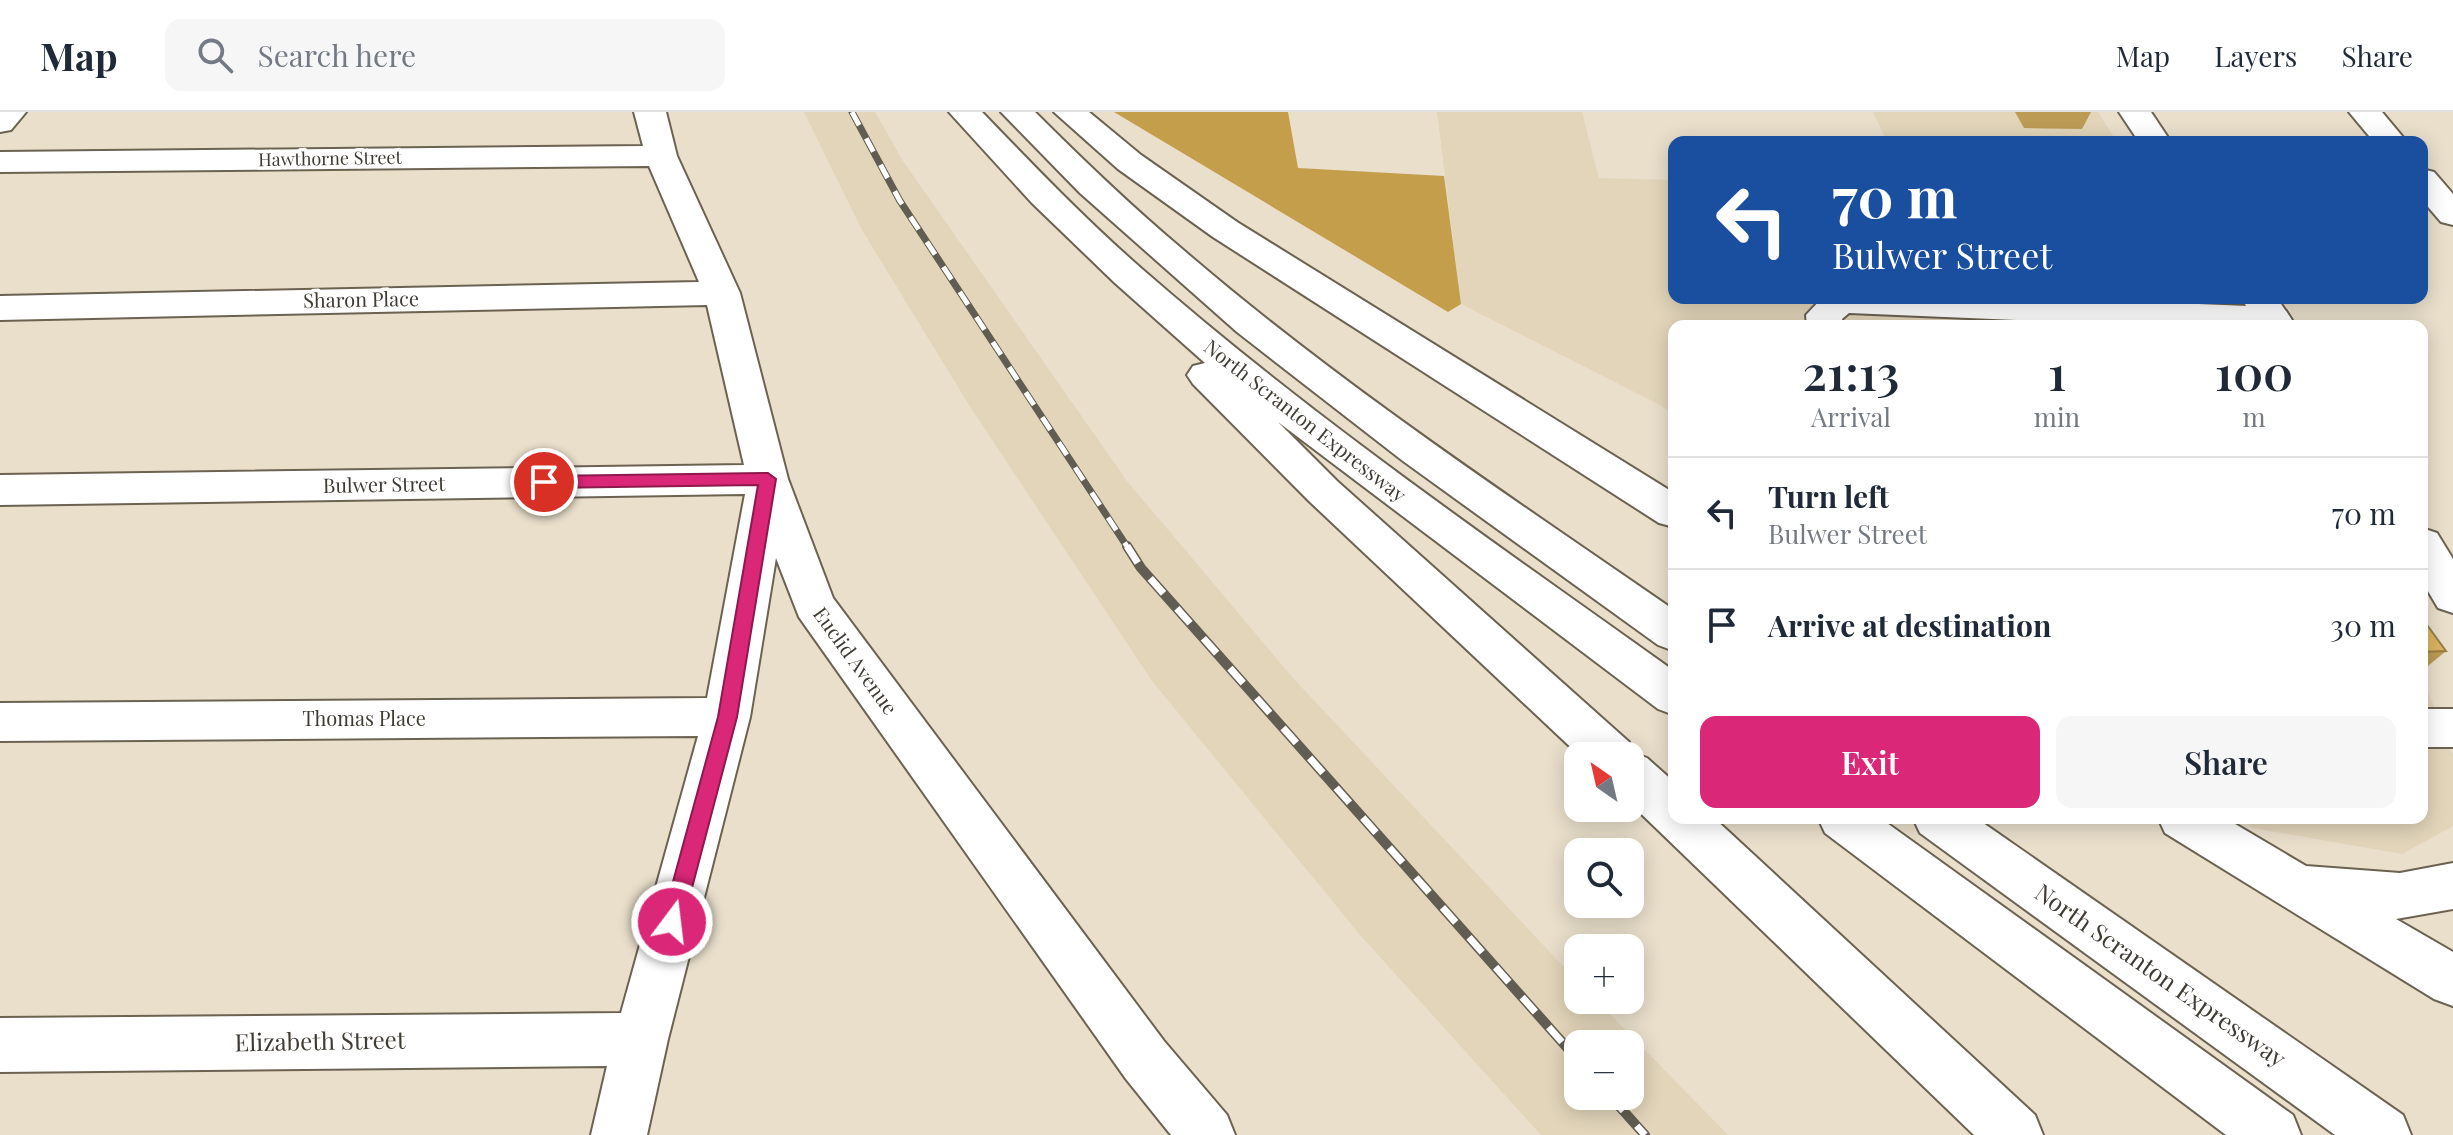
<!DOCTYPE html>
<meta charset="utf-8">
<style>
body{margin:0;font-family:"Playfair Display",serif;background:#f6f6f7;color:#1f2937;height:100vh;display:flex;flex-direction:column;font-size:30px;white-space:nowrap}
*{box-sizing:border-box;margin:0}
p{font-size:26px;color:#747a83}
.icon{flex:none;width:44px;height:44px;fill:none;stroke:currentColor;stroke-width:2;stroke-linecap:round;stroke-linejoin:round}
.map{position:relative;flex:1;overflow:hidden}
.side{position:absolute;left:1668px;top:208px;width:760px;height:504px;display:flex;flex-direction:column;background:#fff;border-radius:16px;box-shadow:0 4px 20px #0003}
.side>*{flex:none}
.hud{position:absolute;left:1668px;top:24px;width:760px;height:168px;border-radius:16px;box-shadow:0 4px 20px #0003;background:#1a4fa0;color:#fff;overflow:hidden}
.needle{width:52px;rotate:326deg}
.fabs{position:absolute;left:1564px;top:630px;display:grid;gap:16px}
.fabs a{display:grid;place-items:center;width:80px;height:80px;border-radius:16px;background:#fff;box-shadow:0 4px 20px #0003;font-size:40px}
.pin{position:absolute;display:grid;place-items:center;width:68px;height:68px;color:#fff;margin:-34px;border:4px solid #fff;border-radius:50%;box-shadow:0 2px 8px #0007}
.me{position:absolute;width:88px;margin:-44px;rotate:15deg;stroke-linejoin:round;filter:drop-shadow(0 0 6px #0008)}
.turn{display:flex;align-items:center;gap:28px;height:168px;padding:0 32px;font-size:36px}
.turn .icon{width:104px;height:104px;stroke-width:2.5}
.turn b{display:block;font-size:56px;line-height:68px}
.eta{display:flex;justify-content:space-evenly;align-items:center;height:136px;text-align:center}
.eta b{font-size:48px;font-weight:600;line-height:56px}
.primary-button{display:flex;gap:16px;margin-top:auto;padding:16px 32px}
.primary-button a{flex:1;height:92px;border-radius:16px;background:#db2777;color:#fff;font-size:32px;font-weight:600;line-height:92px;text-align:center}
.primary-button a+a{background:#f6f6f7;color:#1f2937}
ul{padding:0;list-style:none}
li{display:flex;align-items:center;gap:24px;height:112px;padding:0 32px;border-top:2px solid #e0e1e3}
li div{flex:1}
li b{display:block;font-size:30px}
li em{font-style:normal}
header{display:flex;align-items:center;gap:48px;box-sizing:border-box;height:112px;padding:0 40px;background:#fff;border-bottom:2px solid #e0e1e3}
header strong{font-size:38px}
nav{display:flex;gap:44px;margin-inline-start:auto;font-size:28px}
.search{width:560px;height:72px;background:#f6f6f7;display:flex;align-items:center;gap:20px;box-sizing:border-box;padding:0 28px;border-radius:16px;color:#747a83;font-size:30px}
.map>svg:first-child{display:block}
.built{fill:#e2d5ba;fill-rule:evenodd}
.forest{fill:#c49e4b}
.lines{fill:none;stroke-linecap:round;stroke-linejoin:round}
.minor-casing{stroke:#6b6251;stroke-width:4}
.major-casing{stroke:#6b6251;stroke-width:4}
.highway-casing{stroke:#6b6251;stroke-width:4}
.minor{fill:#fff;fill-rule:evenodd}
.major{fill:#fff;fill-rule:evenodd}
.highway{fill:#fff;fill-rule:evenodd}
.rail-far1-casing{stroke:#625d52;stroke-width:7}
.rail-casing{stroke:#625d52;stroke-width:10}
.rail-far1{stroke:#fff;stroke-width:5;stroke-dasharray:15;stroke-linecap:butt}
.rail{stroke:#fff;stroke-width:7;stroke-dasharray:20;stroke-linecap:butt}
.wall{fill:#bc9b54}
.building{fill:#dbb462;stroke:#997e45;stroke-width:2}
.route{fill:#db2777;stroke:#8e194d;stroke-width:2}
.labels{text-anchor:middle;stroke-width:7;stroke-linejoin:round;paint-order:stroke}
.far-street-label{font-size:18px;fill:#403c34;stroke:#fff}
.street-label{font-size:20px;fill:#403c34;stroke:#fff}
.near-street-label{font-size:24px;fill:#403c34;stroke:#fff}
</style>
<header>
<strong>Map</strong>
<div class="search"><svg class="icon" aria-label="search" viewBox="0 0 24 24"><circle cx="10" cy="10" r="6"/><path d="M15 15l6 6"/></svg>Search here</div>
<nav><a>Map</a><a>Layers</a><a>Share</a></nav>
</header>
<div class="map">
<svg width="2453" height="1023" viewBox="0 0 2453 1023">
<rect width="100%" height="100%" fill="#e9dfcb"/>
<!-- built -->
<g class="built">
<path d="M804 0H875L903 49 1127 369 1293 566 1578 870V888H1596L1728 1023H1541L1361 824 1152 569 969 293 862 118ZM1578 932H1630V984H1578Z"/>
<polygon points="1437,0 1582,0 1599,66 1674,68 1674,186 2214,186 2232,214 1674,214 1674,303 1662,294 1461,192"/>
<polygon points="1873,0 2098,0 2117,30 1887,30"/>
<polygon points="2422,564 2453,643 2453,714 2402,742 2253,716 2240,706 2422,706"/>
</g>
<!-- forest -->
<polygon class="forest" points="1114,0 1288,0 1298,56 1444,64 1461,192 1448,200"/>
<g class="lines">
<defs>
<g id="minor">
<polygon points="0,0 26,0 11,18 0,20"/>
<polygon points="634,0 666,0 677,44 740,181 788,367 833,486 1164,929 1227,1003 1235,1023 1171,1023 1126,967 799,505 776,446 750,605 668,927 647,1023 591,1023 607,954 0,960 0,906 621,901 698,624 0,629 0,591 707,586 745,382 0,393 0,363 744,353 707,193 0,208 0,184 699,170 649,54 0,60 0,40 643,34"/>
<polygon points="2349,0 2382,0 2407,30 2374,30"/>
<polygon points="2422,57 2434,60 2453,82 2453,113 2441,110 2422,88"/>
<polygon points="1822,186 2049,186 2273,195 2286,199 2291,207 2287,214 2159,214 1849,201 1842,207 1843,214 1807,214 1806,203"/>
<rect x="2422" y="597" width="31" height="38"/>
</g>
<g id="major">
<polygon points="2119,0 2151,0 2171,30 2139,30"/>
<polygon points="2241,186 2277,186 2296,214 2259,214"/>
<polygon points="2422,416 2437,421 2453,447 2453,501 2438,496 2422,469"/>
</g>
<g id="highway">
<path d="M949 0H982C1034 54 1086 108 1142 157 1310 304 1493 430 1674 559V603L1658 597 1278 310 1337 369 1629 630 1634 641 1647 646 1674 670V706H1714L2035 1003 2043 1023H1974L1630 691V644H1580L1309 389 1193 272 1187 263 1193 254 1205 251 1115 171 1032 91Z"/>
<path d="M1001 0H1035C1082 47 1130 93 1181 136 1335 269 1506 382 1674 498V539L1658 533 1403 349 1237 220 1080 81Z"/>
<polygon points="1054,0 1089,0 1141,43 1237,110 1674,381 1674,415 1659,411 1213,125 1118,57"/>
<polygon points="1818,706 1880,706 2293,1003 2301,1023 2226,1023 1825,721"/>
<polygon points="1913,706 1976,706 2403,1003 2411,1023 2335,1023 1920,721"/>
<polygon points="2158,706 2225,706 2306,754 2400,761 2453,751 2453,797 2396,807 2453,840 2453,894 2434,887 2165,721"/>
</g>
</defs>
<!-- minor casing -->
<use href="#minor" class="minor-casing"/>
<!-- major casing -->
<use href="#major" class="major-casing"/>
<!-- highway casing -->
<use href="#highway" class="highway-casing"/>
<!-- minor -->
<use href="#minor" class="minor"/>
<!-- major -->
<use href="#major" class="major"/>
<!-- highway -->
<use href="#highway" class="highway"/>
<defs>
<polyline id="rail-far1" points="852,0 900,89 1128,436"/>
<g id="rail">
<polyline points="1127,434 1141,456 1578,948"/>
<polyline points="1610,984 1645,1023"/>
</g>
</defs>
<!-- rail-far1 casing -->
<use href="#rail-far1" class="rail-far1-casing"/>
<!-- rail casing -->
<use href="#rail" class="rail-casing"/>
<!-- rail-far1 -->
<use href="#rail-far1" class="rail-far1"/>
<!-- rail -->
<use href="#rail" class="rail"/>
</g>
<!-- wall -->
<g class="wall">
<polygon points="2015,0 2091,0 2082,17 2024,16"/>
<polygon points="2422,506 2446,539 2422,559"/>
</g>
<!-- building -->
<polygon class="building" points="2422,506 2446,539 2422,540"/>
<!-- route -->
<polygon class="route" points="768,361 776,367 737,605 683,810 680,817 672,819 665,817 662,810 718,605 758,373 544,376 535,370 544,364"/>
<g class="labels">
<!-- far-street labels -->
<g class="far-street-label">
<text transform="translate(330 47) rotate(-1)" y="6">Hawthorne Street</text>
</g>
<!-- street labels -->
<g class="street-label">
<text transform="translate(361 188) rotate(-1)" y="7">Sharon Place</text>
<text transform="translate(1305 309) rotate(38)" y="7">North Scranton Expressway</text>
<text transform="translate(384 373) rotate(-1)" y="7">Bulwer Street</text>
<text transform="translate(855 549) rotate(54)" y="7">Euclid Avenue</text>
<text x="364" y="614">Thomas Place</text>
</g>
<!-- near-street labels -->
<g class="near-street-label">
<text transform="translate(2160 864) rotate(35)" y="8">North Scranton Expressway</text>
<text transform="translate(320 930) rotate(-1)" y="8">Elizabeth Street</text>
</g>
</g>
</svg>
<div class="fabs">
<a><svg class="needle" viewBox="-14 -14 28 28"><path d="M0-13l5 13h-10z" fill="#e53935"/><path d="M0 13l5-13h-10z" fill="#747a83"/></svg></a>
<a><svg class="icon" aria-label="search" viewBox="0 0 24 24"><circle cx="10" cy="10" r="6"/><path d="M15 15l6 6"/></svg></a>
<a>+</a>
<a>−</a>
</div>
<div class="pin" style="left:544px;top:370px;background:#d93025"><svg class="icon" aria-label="arrive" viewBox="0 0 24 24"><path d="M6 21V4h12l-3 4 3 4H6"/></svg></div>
<svg class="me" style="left:672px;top:810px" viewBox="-20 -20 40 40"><circle r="17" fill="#db2777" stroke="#fff" stroke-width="3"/><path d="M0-11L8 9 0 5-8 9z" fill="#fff"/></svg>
<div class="hud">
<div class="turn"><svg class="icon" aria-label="left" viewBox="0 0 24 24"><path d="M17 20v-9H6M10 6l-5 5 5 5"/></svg><div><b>70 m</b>Bulwer Street</div></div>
</div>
<section class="side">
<div class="eta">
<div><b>21:13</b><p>Arrival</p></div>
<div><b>1</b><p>min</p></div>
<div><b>100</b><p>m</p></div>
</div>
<ul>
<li><svg class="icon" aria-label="left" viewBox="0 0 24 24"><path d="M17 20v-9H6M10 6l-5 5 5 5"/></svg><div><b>Turn left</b><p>Bulwer Street</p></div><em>70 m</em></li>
<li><svg class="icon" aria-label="arrive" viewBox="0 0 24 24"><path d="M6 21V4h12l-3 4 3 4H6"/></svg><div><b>Arrive at destination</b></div><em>30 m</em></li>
</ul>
<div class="primary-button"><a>Exit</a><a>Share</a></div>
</section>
</div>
